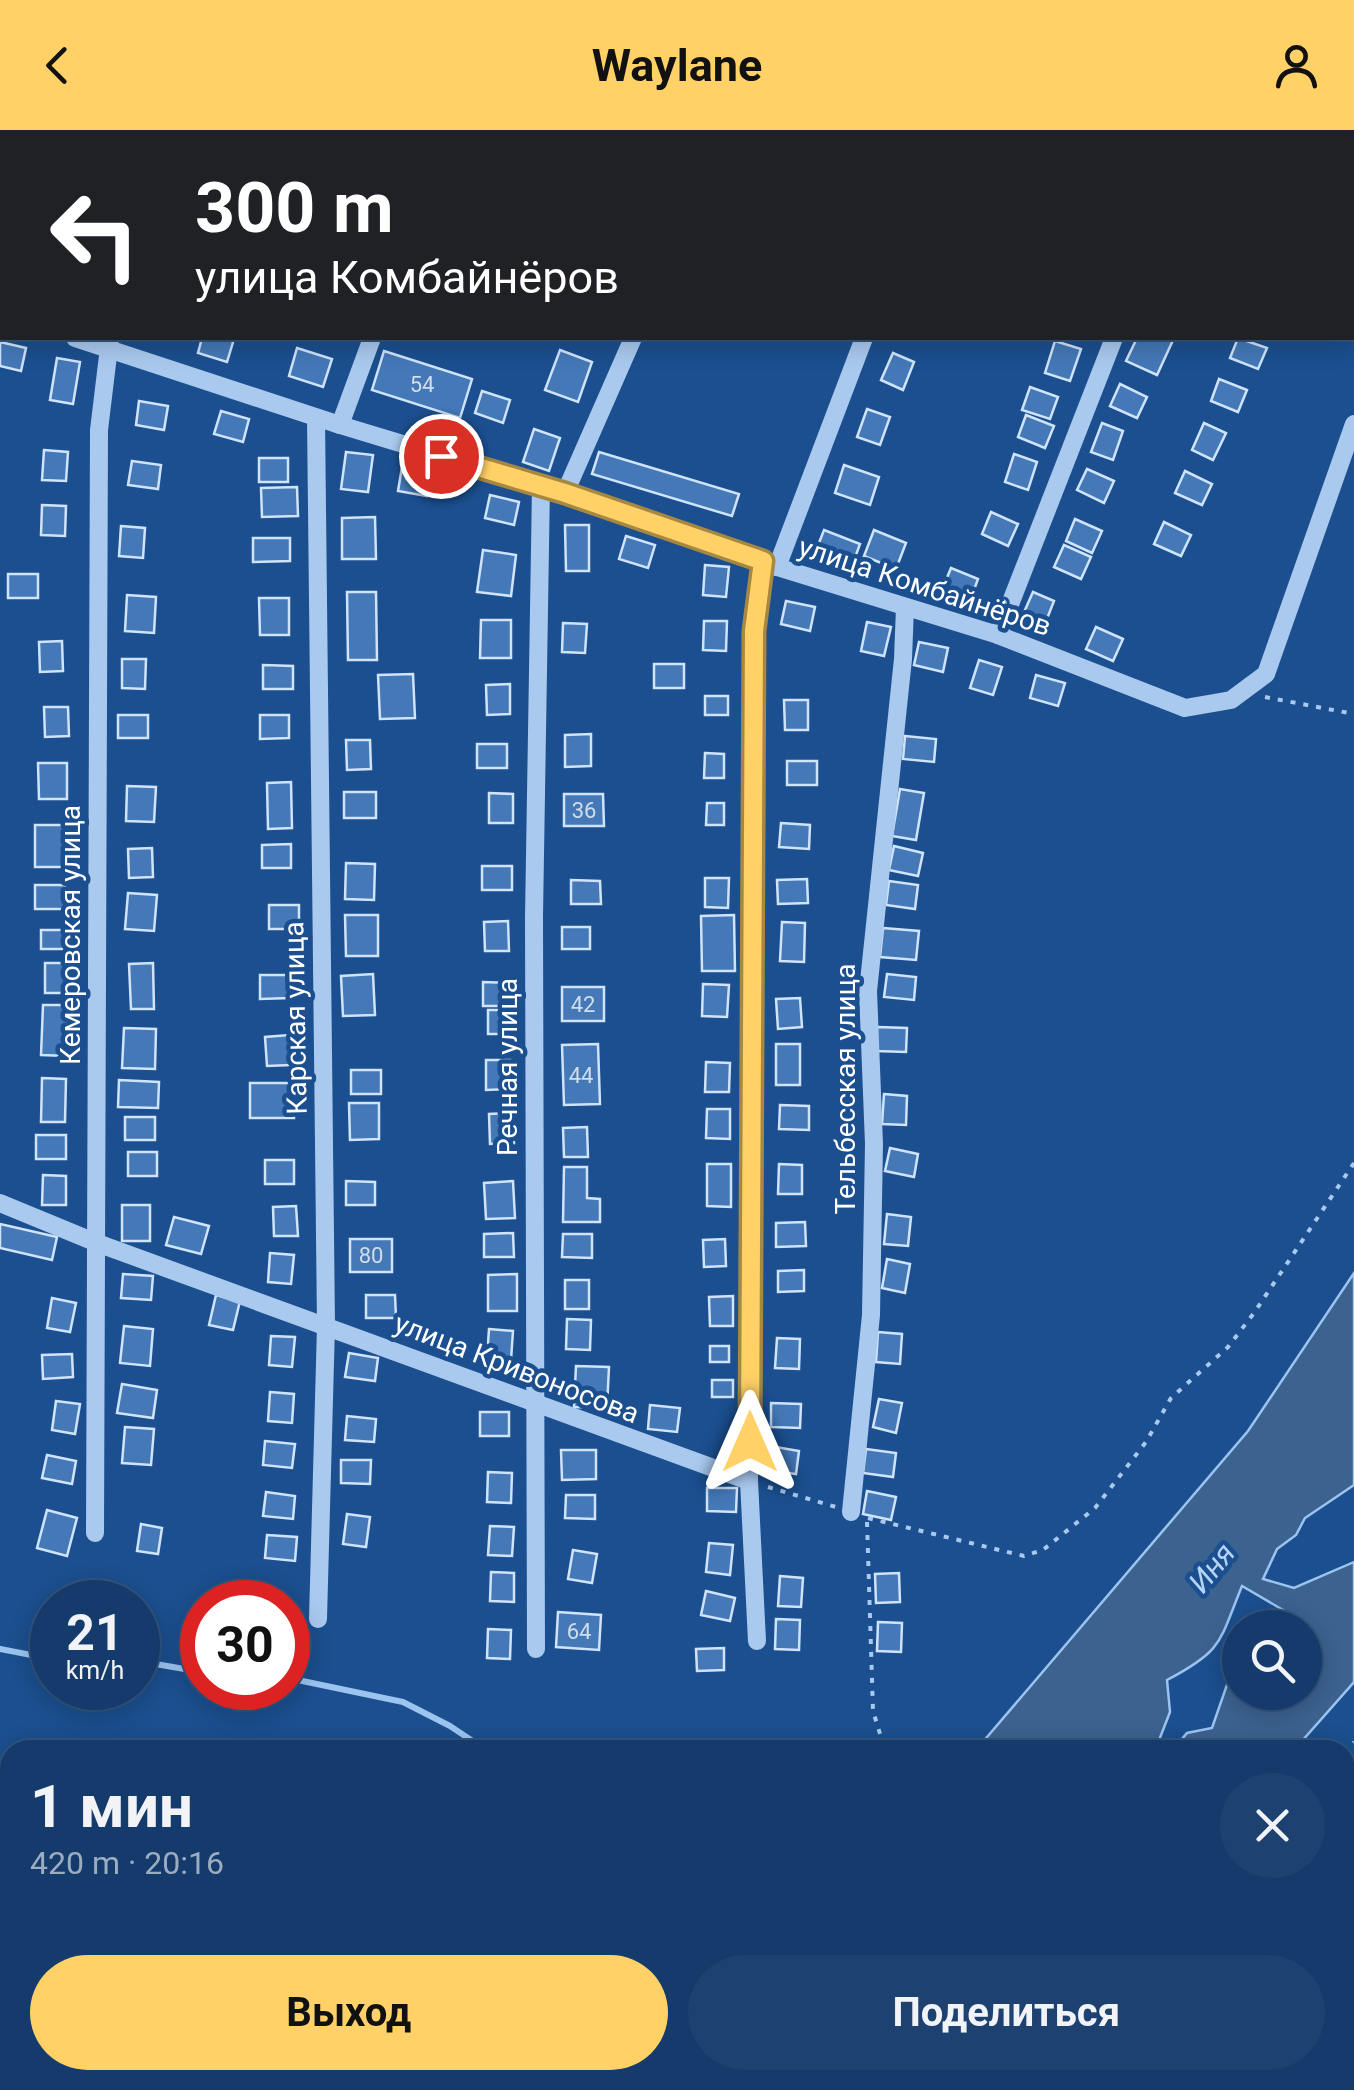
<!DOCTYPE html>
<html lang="ru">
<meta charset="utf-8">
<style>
body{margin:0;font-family:Roboto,sans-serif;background:#1d4271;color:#f1f3f6;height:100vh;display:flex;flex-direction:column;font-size:38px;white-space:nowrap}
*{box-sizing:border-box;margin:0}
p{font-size:32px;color:#9dadc1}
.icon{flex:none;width:55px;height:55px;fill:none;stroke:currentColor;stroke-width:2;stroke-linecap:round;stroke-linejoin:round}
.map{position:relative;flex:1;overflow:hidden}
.drawer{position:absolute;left:0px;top:1610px;width:1355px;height:350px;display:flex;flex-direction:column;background:#143b6b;border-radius:30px 30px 0 0;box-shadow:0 5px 25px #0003,0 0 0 2px #33557e}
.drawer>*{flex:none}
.top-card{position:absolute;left:0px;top:0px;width:1355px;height:210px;box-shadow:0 5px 25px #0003,0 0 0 2px #33557e;background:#202124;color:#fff;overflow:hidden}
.tools{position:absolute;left:1222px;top:1480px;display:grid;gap:20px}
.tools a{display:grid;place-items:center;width:100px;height:100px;border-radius:50%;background:#143b6b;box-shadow:0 5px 25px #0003,0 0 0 2px #33557e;font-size:50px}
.speed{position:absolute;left:30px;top:1450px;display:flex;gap:20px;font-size:50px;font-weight:700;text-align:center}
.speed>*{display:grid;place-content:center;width:130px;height:130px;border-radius:50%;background:#143b6b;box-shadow:0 5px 25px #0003,0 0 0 2px #33557e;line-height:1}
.speed small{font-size:25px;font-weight:400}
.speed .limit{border:15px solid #d22;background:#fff;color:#111}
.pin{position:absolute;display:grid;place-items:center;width:85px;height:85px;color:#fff;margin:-42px;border:5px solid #fff;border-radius:50%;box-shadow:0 2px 10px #0007}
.me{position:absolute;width:110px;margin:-55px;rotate:0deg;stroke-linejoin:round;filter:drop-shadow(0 0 8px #0008)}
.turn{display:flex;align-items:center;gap:35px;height:210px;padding:0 30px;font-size:45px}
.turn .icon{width:130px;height:130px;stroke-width:2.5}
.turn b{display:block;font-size:70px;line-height:85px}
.round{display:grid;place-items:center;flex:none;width:105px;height:105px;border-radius:52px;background:#1d4271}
.head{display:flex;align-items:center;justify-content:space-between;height:170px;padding:0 30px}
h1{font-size:60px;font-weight:700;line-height:75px}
.cta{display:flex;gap:20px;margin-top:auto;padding:20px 30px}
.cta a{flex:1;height:115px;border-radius:60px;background:#ffd166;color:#111;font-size:40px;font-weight:700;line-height:115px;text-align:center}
.cta a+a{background:#1d4271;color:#f1f3f6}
header{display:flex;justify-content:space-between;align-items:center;height:130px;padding:0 30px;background:#ffd166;color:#111;font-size:45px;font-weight:700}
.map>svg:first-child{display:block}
.green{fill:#2e69ad}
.water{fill:#3c6290;stroke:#9cc4f0;stroke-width:2.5}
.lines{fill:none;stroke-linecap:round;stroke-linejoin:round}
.stream{stroke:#9cc4f0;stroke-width:6}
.building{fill:#4478b7;stroke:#cfe3fa;stroke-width:2.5}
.path{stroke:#a9c9ee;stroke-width:4;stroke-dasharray:5 8;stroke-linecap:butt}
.minor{stroke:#a9c9ee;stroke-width:18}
.route-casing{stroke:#a68842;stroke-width:25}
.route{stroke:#ffd166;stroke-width:18}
.labels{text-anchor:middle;stroke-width:9;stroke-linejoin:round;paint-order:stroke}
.number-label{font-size:22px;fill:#d0dded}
.street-label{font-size:28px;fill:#fff;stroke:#1b4f8f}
.water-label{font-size:30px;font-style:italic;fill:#b5d3f5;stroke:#1b4f8f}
</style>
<header><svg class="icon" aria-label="back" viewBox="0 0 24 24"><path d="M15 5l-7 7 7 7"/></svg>Waylane<svg class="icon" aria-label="person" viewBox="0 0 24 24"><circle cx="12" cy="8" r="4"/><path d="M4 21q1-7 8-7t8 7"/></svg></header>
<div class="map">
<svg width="1354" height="1960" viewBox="0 0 1354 1960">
<rect width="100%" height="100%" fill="#1b4f8f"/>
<!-- green -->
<polygon class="green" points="1354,1656 1354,1960 1117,1960 1117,1950 1345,1950 1345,1667"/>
<!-- water -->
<g class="water">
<path d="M1354 1143V1355L1305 1388 1296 1405 1277 1419 1263 1449 1294 1458 1354 1432V1552L1294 1620H1173L1187 1603 1212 1598 1230 1546 1240 1534V1562H1305V1498L1269 1497 1283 1480 1242 1456C1219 1512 1224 1520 1167 1550L1170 1582 1156 1618 1159 1620H976L1248 1301Z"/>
<polygon points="863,1950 1002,1950 993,1960 853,1960"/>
</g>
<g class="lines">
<!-- stream -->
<g class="stream">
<polyline points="0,1519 52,1529"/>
<polyline points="138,1531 202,1542"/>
<polyline points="288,1548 403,1572 450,1596 486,1620"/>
<polyline points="766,1620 777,1614 795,1620"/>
</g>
</g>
<!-- building -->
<g class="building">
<polygon points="202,208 234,209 227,232 198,223"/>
<polygon points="1137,208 1174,208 1157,245 1126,231"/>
<polygon points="1238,208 1267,218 1258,239 1230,228"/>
<polygon points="1055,211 1081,219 1070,251 1045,243"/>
<polygon points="0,212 26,218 21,241 0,236"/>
<polygon points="297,218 332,229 323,257 289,246"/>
<polygon points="560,220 592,232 578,272 545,260"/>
<polygon points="384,221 472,249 460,288 372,260"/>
<polygon points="893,223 914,232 903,260 881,250"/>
<polygon points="57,228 80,232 73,274 50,270"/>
<polygon points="1219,249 1247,260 1238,282 1211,271"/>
<polygon points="1120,254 1147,267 1137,288 1110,276"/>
<polygon points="1030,257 1058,267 1050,289 1022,280"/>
<polygon points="482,261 510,270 503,293 475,283"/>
<polygon points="139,271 168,276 164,300 136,295"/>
<polygon points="867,279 890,287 880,315 857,307"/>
<polygon points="221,281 249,289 243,312 214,304"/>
<polygon points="1026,285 1054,296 1045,318 1018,307"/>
<polygon points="1102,293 1123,301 1113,330 1091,322"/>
<polygon points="1204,293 1226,303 1213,330 1192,320"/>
<polygon points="534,299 560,308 549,341 523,332"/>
<polygon points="44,320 68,322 66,351 42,350"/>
<polygon points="346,322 373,325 368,362 341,359"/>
<polygon points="599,322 739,364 732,386 592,344"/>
<polygon points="1014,324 1037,332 1028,360 1005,352"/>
<polygon points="404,325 432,330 427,366 398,361"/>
<rect x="259" y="328" width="29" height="24"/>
<polygon points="132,331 161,335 158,359 128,355"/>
<polygon points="844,335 879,347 870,375 835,363"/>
<polygon points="1087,339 1114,351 1104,373 1077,360"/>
<polygon points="1185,341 1212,354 1202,375 1175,363"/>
<polygon points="297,357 298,386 262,387 261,358"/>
<polygon points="490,365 519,372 514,395 485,388"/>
<polygon points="42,375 66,376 65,406 41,405"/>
<polygon points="991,382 1018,394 1008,416 982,404"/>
<polygon points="375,387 376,429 342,429 342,388"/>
<polygon points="1075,389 1102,401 1092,423 1066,411"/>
<polygon points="1164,392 1191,405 1181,426 1154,414"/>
<polygon points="565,395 589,395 589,441 566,441"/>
<polygon points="121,396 145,398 143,428 119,426"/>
<polygon points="824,400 860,414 852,436 815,423"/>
<polygon points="874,400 906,413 896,439 864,426"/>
<polygon points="626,406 655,415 648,438 619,429"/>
<polygon points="253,408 290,408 290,431 253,432"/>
<polygon points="1064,415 1091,427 1081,449 1054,437"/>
<polygon points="483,420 516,425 511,466 477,462"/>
<polygon points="705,435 729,437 726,467 703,465"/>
<polygon points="951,438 978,449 970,471 942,460"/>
<rect x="8" y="444" width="30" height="24"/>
<polygon points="347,462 376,462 377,530 348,530"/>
<polygon points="1033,462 1054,471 1043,499 1021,489"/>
<polygon points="127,465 156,467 154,503 125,501"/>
<polygon points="259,468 289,468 289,505 260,505"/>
<polygon points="786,471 815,477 810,501 781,494"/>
<polygon points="481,490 511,490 511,528 480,528"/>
<polygon points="704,491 727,491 726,521 703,520"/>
<polygon points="867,492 891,497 884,526 861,521"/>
<polygon points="563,493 587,494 585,523 562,522"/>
<polygon points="1096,497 1123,509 1113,531 1086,519"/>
<polygon points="62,511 63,541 40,542 39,512"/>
<polygon points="919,512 948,518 943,542 914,535"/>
<polygon points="122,529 146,529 145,559 122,558"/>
<polygon points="979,530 1002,537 993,565 970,558"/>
<rect x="654" y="534" width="30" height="24"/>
<polygon points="263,535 293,536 293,559 263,559"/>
<polygon points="413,544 415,588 380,589 378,545"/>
<polygon points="1036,545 1065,553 1058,576 1030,568"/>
<polygon points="510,554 510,584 487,585 486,555"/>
<rect x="705" y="566" width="23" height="19"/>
<polygon points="784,570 808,570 808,600 785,600"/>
<polygon points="44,577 68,577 69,606 45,607"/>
<rect x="118" y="585" width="30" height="23"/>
<polygon points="260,585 289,585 289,608 260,609"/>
<polygon points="591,604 591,636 565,637 565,605"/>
<polygon points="905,606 936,609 934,632 903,629"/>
<polygon points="346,610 370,610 371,639 347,640"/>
<rect x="477" y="614" width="30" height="24"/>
<polygon points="705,623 724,624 724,648 704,648"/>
<rect x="787" y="631" width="30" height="24"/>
<polygon points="38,633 67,633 67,669 39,669"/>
<polygon points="291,652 292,698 268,699 267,653"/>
<polygon points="127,656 156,657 154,692 126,691"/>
<polygon points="900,659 924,663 916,710 892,706"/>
<rect x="344" y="662" width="32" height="26"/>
<polygon points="489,663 513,664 513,693 489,693"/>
<polygon points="564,664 603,664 604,696 564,696"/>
<polygon points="707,673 724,673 724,695 706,695"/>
<polygon points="781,693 810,695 809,719 779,717"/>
<rect x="35" y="695" width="34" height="42"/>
<polygon points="291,714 291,738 262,738 262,715"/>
<polygon points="894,716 923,723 918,746 889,740"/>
<polygon points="152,718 153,747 129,748 128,719"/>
<polygon points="346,733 375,734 374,770 345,769"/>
<rect x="482" y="736" width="30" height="24"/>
<polygon points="705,748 729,748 728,778 705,777"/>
<polygon points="807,749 808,773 778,774 777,750"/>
<polygon points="571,750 600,751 601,774 571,774"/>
<polygon points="889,751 918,755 915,779 886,775"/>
<rect x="35" y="755" width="30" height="24"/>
<polygon points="128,763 157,765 154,801 125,799"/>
<rect x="269" y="775" width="30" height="24"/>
<polygon points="345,785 378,785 378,826 346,826"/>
<polygon points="734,785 735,841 702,841 701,786"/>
<polygon points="508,791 509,821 485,821 484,792"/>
<polygon points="782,792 805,793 804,832 780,831"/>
<rect x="562" y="797" width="28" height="22"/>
<polygon points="883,798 919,801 916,830 880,827"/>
<rect x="41" y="800" width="24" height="19"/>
<rect x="45" y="833" width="24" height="30"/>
<polygon points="153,833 154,879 131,879 129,834"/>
<polygon points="373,844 375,885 343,886 341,846"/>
<polygon points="887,844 916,847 914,870 884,867"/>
<polygon points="260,845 290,845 290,868 260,869"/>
<polygon points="483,852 513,853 513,876 483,876"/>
<polygon points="703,854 729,855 727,887 702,886"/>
<rect x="562" y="857" width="42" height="34"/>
<polygon points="800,868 802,897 778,899 776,869"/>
<polygon points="43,875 68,875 67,926 41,925"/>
<rect x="488" y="880" width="27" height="24"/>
<polygon points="877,897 907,898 906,922 876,921"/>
<polygon points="124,898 156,899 155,939 122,938"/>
<polygon points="289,905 291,935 267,936 265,907"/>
<polygon points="598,914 600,974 564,975 562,915"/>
<rect x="776" y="914" width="24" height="41"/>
<polygon points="486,930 510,930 510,959 486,960"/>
<polygon points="706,932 730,933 729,962 705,962"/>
<rect x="351" y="940" width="30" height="24"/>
<polygon points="42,948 66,949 65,992 41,992"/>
<polygon points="119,950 159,952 158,978 118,977"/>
<rect x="250" y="953" width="44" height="35"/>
<polygon points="884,964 907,966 906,995 882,994"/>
<polygon points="349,973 379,973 379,1009 350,1010"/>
<polygon points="780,975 809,976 809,1000 779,999"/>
<polygon points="707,979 730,979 730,1009 706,1008"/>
<polygon points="512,983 514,1013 490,1014 489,984"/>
<rect x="125" y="987" width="30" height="23"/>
<polygon points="587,997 588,1027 564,1027 563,998"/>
<rect x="36" y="1005" width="30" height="24"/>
<polygon points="890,1018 918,1024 914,1047 885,1041"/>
<rect x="128" y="1022" width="29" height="24"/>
<rect x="265" y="1030" width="29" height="24"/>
<polygon points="707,1034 731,1034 731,1077 707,1076"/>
<polygon points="779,1034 802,1035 802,1064 778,1064"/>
<polygon points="564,1037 587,1037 587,1068 600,1069 600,1092 563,1092"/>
<polygon points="43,1045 66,1046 66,1075 42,1075"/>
<polygon points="346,1051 375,1052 375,1075 346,1075"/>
<polygon points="513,1051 515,1088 486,1089 484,1053"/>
<rect x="122" y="1075" width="28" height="36"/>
<polygon points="296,1076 298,1106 274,1106 273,1077"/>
<polygon points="887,1084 911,1087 908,1116 884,1114"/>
<polygon points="174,1087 209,1096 201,1124 166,1115"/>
<polygon points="805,1092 806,1116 776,1117 776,1093"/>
<polygon points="0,1094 57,1107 52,1130 0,1118"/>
<polygon points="513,1103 514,1127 484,1127 484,1104"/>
<polygon points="563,1104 592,1104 592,1128 562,1127"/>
<rect x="350" y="1109" width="42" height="33"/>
<polygon points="725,1109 726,1136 704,1137 703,1110"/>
<polygon points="270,1123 294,1125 291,1154 268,1152"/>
<polygon points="887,1129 910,1134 905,1163 882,1158"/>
<polygon points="804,1140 804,1161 778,1162 778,1141"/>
<polygon points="123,1144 153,1146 151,1170 121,1168"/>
<polygon points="517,1144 517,1181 488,1181 488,1145"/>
<rect x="565" y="1150" width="24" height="29"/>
<polygon points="216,1165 240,1171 233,1200 209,1195"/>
<polygon points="366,1165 395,1165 396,1188 366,1188"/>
<polygon points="733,1166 733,1196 710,1196 709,1167"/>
<polygon points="52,1168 76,1173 70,1202 47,1198"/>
<polygon points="567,1189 591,1190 590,1220 566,1219"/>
<polygon points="124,1196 153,1199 150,1236 120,1233"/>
<polygon points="489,1199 513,1201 511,1230 487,1228"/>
<polygon points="878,1202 902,1204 900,1234 876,1232"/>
<polygon points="271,1206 295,1207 292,1237 269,1235"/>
<polygon points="777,1208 800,1209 799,1239 775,1238"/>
<rect x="710" y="1216" width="19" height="16"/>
<polygon points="349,1223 378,1228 375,1251 345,1247"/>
<polygon points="72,1224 73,1247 43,1249 42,1225"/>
<polygon points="576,1236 609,1237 607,1278 574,1277"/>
<rect x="712" y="1250" width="21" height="17"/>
<polygon points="122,1254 157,1260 153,1288 117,1283"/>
<polygon points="270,1262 294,1264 292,1293 268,1291"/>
<polygon points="879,1269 902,1273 896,1303 873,1297"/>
<polygon points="56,1271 80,1274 75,1304 52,1300"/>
<polygon points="771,1273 801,1274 800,1298 771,1297"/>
<polygon points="650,1275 680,1278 677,1302 648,1299"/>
<rect x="480" y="1282" width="29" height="24"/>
<polygon points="347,1286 376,1289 374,1312 345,1310"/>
<polygon points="125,1297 154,1299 151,1335 122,1333"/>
<polygon points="265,1311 295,1314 292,1338 263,1335"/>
<polygon points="770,1316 799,1321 796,1344 767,1340"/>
<polygon points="866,1319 896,1323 893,1347 863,1343"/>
<polygon points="561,1320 596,1320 596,1349 562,1350"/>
<polygon points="47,1325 76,1331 72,1354 42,1348"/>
<polygon points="341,1330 371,1330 370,1354 341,1353"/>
<polygon points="488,1342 512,1343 511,1373 487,1372"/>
<polygon points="707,1358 737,1358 736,1382 707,1381"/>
<polygon points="867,1361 896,1367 891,1390 863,1384"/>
<polygon points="266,1362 295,1366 293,1389 263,1386"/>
<polygon points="566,1365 595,1365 595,1389 565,1388"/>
<polygon points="47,1380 77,1388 67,1426 37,1418"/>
<polygon points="347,1384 370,1387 366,1417 343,1414"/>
<polygon points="141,1394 162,1398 158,1424 137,1421"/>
<polygon points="490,1396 514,1397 512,1426 488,1425"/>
<polygon points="267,1405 297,1407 295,1431 265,1428"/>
<polygon points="709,1413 733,1415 730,1445 706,1442"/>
<polygon points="573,1420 597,1424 592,1453 568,1449"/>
<polygon points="491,1442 514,1443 514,1472 490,1471"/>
<polygon points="899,1443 900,1472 876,1473 875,1444"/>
<polygon points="780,1446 803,1448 801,1477 778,1476"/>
<polygon points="706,1461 735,1468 730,1491 701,1485"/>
<polygon points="558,1482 601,1485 599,1520 556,1517"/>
<polygon points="776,1489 800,1490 799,1520 775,1519"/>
<polygon points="878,1492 902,1493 901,1522 877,1521"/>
<polygon points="488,1499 511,1500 510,1529 487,1528"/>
<polygon points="724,1518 724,1540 697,1541 696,1519"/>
<polygon points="2,1677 10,1679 10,1705 0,1703"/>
</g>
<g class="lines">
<!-- path -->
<g class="path">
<polyline points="1265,567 1354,584"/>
<polyline points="768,1357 836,1377"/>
<polyline points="868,1388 1024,1426 1043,1420 1095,1378 1146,1312 1171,1268 1228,1217 1254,1183 1354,1033"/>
<polyline points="867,1392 873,1581 885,1620"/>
<polyline points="1345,1623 1354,1612"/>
<polyline points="1093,1950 1095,1960"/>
</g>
<!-- minor -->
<g class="minor">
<polyline points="185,2 186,0"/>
<polyline points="447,2 448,0"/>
<polyline points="713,2 714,0"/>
<polyline points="942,2 943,0"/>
<polyline points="1194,2 1195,0"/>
<polyline points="0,185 2,185"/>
<polyline points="75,208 340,295 565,363 777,437 998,505 1185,578 1231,570 1266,544 1354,294"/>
<polyline points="316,288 326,1196 318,1489"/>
<polyline points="340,295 372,208"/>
<polyline points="565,363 633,208"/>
<polyline points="777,437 864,208"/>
<polyline points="998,505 1114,208"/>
<polyline points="0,1073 97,1113 749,1351"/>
<polyline points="851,1382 871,1185 874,1014 868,861 903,529 905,477"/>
<polyline points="95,1403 99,300 110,209"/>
<polyline points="757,1511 749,1351 754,501 763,431"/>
<polyline points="536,1519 534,787 541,356"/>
<polyline points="0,1725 10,1727"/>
<polyline points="1345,1795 1354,1798"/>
<polyline points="1312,1950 1335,1960"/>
</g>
</g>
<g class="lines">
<defs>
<polyline id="route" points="441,326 565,363 763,431 754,501 750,1312"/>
</defs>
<!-- route casing -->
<use href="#route" class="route-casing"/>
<!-- route -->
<use href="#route" class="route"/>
</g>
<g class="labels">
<!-- number labels -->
<g class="number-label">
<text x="422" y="262">54</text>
<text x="584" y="688">36</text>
<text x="583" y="882">42</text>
<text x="581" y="953">44</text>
<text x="371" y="1133">80</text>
<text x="579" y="1509">64</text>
</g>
<!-- street labels -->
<g class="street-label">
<text transform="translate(925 456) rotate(18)" y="10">улица Комбайнёров</text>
<text transform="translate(70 805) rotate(-90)" y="10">Кемеровская улица</text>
<text transform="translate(295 888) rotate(-91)" y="10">Карская улица</text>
<text transform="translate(507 937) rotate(-90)" y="10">Речная улица</text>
<text transform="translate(845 959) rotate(-90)" y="10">Тельбесская улица</text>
<text transform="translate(517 1238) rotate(21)" y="10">улица Кривоносова</text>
</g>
<!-- water labels -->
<g class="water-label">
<text transform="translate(1212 1438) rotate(-51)" y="10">Иня</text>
</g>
</g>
</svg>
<div class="tools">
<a><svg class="icon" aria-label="search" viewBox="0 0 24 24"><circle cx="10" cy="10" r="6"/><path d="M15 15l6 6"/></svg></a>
</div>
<div class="speed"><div>21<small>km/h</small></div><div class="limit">30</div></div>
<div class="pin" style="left:441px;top:326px;background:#d93025"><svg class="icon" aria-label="arrive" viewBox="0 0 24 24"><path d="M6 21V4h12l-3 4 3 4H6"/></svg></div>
<svg class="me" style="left:750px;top:1312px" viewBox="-20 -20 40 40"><path d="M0-17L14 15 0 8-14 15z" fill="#ffd166" stroke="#fff" stroke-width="4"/></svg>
<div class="top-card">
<div class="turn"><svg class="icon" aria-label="left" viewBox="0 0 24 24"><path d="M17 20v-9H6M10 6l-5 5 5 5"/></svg><div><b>300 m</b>улица Комбайнёров</div></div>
</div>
<section class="drawer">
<div class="head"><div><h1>1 мин</h1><p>420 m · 20:16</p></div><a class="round"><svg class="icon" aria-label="close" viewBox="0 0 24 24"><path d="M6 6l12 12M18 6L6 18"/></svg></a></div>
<div class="cta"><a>Выход</a><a>Поделиться</a></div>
</section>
</div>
